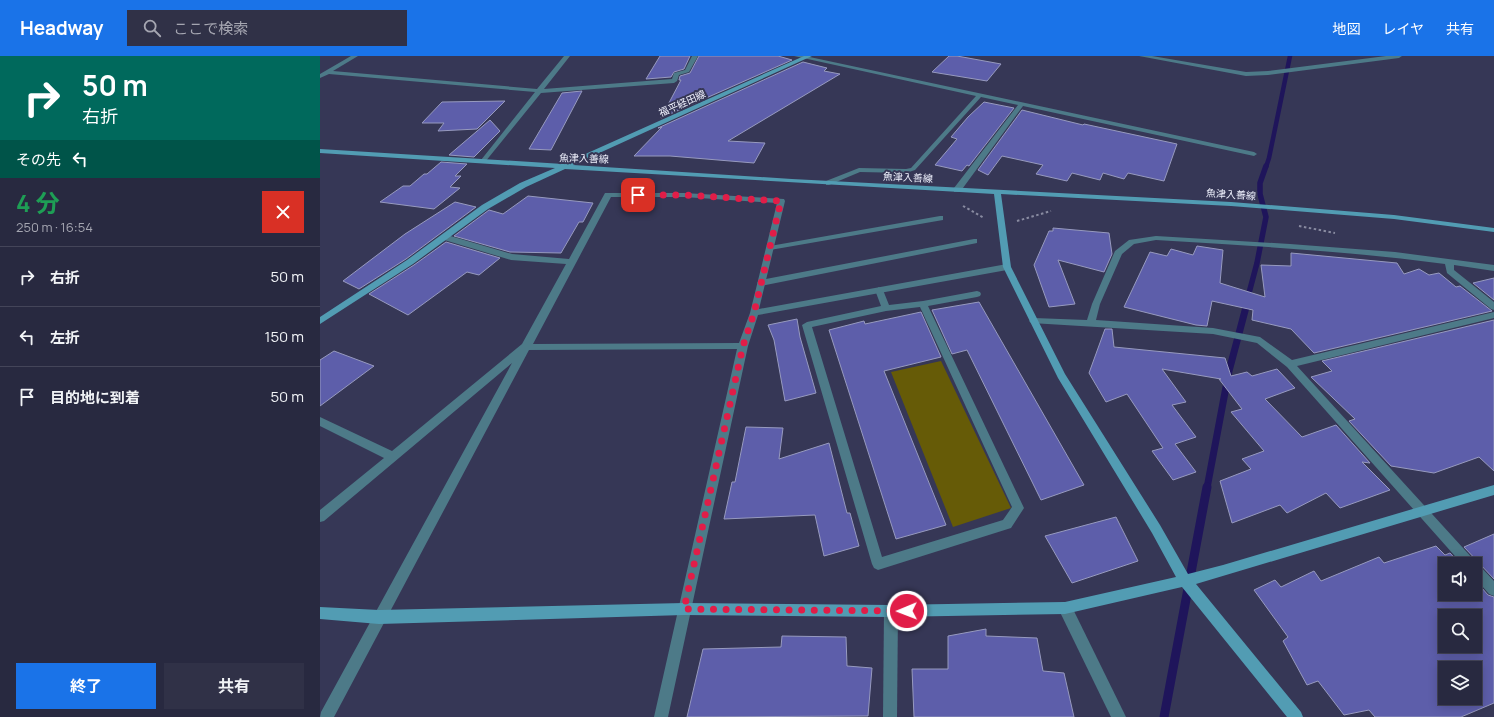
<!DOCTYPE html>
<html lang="ja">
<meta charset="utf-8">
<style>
body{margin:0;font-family:Manrope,"Noto Sans JP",sans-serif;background:#303147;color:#f1f3f6;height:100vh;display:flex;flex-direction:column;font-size:15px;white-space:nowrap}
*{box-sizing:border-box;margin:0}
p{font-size:13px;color:#a5a6b1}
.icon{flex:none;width:22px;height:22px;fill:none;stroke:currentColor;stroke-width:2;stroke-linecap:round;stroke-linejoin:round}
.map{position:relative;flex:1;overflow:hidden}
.panel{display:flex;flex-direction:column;background:#282940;width:320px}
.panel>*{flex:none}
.top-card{background:#00695c;color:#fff;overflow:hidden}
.fabs{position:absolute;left:1118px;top:501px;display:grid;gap:8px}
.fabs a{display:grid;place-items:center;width:44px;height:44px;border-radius:0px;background:#282940;box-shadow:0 2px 10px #0003,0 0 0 1px #444559;font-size:20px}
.pin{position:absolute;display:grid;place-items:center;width:34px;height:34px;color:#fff;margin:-17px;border-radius:8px;box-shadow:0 2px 6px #0006}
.me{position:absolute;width:44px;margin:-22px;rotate:269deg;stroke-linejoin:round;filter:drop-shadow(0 0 3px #0008)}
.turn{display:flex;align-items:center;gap:14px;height:84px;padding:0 16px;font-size:18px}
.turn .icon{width:52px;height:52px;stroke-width:2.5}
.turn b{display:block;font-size:28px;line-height:34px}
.then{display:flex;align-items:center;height:38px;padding:0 16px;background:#0003;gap:8px;font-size:15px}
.round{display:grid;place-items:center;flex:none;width:42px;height:42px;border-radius:0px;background:#303147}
.head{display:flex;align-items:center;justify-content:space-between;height:68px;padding:0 16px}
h1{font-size:24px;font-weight:700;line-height:30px;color:#1e9e55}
.cta{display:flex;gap:8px;margin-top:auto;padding:8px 16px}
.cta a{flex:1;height:46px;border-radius:0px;background:#1a73e8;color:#fff;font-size:16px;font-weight:700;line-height:46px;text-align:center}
.cta a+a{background:#303147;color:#f1f3f6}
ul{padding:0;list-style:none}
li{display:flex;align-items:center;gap:12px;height:60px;padding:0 16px;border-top:1px solid #444559}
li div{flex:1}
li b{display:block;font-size:15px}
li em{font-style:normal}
header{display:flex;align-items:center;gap:24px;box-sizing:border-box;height:56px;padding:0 20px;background:#1a73e8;color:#fff}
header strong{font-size:19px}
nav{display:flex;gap:22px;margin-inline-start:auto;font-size:14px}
.search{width:280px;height:36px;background:#303147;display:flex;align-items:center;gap:10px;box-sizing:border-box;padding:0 14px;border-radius:0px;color:#a5a6b1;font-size:15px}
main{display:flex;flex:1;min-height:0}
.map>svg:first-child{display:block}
.green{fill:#665b07}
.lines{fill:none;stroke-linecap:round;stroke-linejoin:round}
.stream-far3{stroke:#1f155b;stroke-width:4.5}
.stream-far2{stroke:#1f155b;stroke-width:5.5}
.stream-far1{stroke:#1f155b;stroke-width:7}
.stream{stroke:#1f155b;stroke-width:9}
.building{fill:#5d5eaa;stroke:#979abf;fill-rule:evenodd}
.path{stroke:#898ba1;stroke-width:2;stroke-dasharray:2.5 2.5;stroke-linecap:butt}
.lane{fill:#4d7a88;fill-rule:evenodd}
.street{fill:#4d7a88;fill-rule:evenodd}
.secondary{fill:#529cb3;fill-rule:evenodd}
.route{stroke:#e11d48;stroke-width:7;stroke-dasharray:0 12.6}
.labels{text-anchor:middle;stroke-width:4;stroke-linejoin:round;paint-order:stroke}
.far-street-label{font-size:10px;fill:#eff1fd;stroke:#363756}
</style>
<header>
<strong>Headway</strong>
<div class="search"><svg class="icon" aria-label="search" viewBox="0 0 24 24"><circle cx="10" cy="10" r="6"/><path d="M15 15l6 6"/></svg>ここで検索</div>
<nav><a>地図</a><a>レイヤ</a><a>共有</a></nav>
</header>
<main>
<section class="panel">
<div class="top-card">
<div class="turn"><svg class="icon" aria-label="right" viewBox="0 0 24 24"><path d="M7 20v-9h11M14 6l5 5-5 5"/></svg><div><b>50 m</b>右折</div></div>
<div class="then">その先<svg class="icon" aria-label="left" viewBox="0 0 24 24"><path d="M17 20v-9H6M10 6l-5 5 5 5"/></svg></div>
</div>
<div class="head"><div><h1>4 分</h1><p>250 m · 16:54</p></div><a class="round" style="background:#d93025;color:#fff"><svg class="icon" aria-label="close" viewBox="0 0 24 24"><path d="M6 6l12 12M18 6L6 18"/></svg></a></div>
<ul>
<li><svg class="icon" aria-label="right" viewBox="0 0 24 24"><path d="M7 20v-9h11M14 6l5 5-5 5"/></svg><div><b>右折</b></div><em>50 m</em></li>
<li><svg class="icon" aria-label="left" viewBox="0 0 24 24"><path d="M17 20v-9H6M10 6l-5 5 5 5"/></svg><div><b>左折</b></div><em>150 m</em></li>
<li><svg class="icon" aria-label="arrive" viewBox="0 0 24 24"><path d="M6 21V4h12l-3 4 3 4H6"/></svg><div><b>目的地に到着</b></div><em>50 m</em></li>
</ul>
<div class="cta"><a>終了</a><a>共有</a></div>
</section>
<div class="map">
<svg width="1174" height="661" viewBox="0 0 1174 661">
<rect width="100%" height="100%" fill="#363756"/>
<!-- green -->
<polygon class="green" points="621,305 691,452 633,471 571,316"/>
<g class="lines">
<!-- stream-far3 -->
<polyline class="stream-far3" points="946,111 949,102 970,0"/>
<!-- stream-far2 -->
<polyline class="stream-far2" points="925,252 937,207 946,161 940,138 940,127 946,110"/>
<!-- stream-far1 -->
<polyline class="stream-far1" points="887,432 909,315 926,251"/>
<!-- stream -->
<polyline class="stream" points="844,661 887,431"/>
</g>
<!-- building -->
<g class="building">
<polygon points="340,0 370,0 364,13 354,16 351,21 326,23"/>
<polygon points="379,0 458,0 472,4 341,62 361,24 359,24 360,20 370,17"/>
<polygon points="629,0 637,0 681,8 667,25 612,16"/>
<polygon points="483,6 507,12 504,15 520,18 408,85 445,87 434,107 350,100 314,100 342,71 338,72"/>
<polygon points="262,35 231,94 209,93 242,37"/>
<polygon points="185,45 157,73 118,75 124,67 102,67 122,46"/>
<polygon points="664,46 694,52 649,110 647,109 642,115 615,109 637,83 631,81 648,61"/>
<polygon points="702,54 763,69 764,68 857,88 844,125 808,117 804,123 783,117 780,124 752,117 747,125 716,118 723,109 682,100 668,119 658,114"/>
<polygon points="170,64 180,75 154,101 129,99"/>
<polygon points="121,106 147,108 135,120 141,120 130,131 140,132 114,153 60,146 83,130 90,130 104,118 107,118"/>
<polygon points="208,140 273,147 263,166 259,166 241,197 190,196 134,180 169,154 183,158"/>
<polygon points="135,146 156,151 86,203 39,233 23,225 85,178"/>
<polygon points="733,172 789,177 792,198 784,216 738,204 755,248 729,251 714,209 729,175 733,175"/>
<polygon points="126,186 180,202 159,219 147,216 88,259 49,238 94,209"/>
<polygon points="877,190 903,194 900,227 945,241 941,209 971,210 971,197 1077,207 1084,218 1099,213 1109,219 1119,217 1136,231 1140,230 1172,255 994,297 971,273 932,264 933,254 892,245 887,270 876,269 804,251 830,196 847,200 851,193 873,199"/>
<polygon points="1174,222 1174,244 1153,227"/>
<polygon points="659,246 764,429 721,444 647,294 632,298 612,254"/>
<polygon points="601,256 621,301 564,315 626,469 576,483 509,274 544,265 545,268"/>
<polygon points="477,263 480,281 496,337 465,345 454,284 448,269"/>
<polygon points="1174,264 1174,415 1159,401 1114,417 1071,410 1029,365 1035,363 991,321 1012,315 1002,305"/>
<polygon points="785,273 792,273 794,291 905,302 911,320 927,316 932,320 957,313 975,332 945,343 982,381 1016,369 1050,407 1042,406 1070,434 1020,452 1006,437 967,457 960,449 912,467 900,425 931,413 922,403 944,395 911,356 922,353 899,323 901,323 842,313 866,346 852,349 876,381 855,388 876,416 853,424 832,395 843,392 807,338 786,346 769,317"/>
<polygon points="14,295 54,310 0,350 0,304"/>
<polygon points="426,371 463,372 459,403 509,387 527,457 530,457 539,490 504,500 495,459 404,463 412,426 415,426"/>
<polygon points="796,461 818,505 752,527 725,480"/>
<polygon points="1174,478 1174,523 1144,491"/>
<path d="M1116 490 1125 499 1130 497 1140 508H1125V538H1155V524L1168 539 1174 541V647L1141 661H1055L1049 654 1024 659 998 625 987 629 963 585 968 581 934 534 955 524 961 531 994 515 1001 525 1059 501 1064 507ZM1125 560H1155V590H1125ZM1125 612H1155V642H1125Z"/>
<polygon points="666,573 666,580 717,582 723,615 744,617 754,661 594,661 592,613 628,613 628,580"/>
<polygon points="462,580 526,581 527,610 552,612 548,660 367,661 383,593 461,591"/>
</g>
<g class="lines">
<!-- path -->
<g class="path">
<polyline points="643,150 664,162"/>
<polyline points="697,165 731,155"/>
<polyline points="979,170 1015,177"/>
</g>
<!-- lane -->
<g class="lane">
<polygon points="620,160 623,160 623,164 450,194 446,192 450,190"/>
<polygon points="654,183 657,183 657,187 441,230 437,227 441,224"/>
<path d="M559 231 563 234 569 249 603 245 657 235 660 236 661 238 660 240 657 241 608 250 704 452 691 472 558 514 554 512 552 508 482 269 487 266 561 250 555 234ZM600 251 692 451 683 464 562 501 492 271 566 255Z"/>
</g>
<!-- street -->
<g class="street">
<polygon points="31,0 38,0 13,15 217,33 244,0 250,0 224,33 352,23 354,17 365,14 372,0 378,0 369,16 359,19 357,25 354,27 221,37 165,106 161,106 161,104 215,36 9,18 0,22 0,18"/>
<polygon points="474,0 485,0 934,96 937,98 934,100 703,50 640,136 634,136 634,132 698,49 661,41 595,114 586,117 540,116 509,129 506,129 506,125 539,112 586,113 591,112 656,40"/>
<polygon points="819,0 832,0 926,16 948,15 1066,0 1082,0 1079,2 948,19 926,20"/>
<path d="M285 137H364L464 143 465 145 439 253 687 208 691 211 687 214 438 259 428 290 348 661H334L417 293 209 294 14 661H0L1 656 192 307 4 465 0 466V454L64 402 0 370V361L72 395 202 288 246 208 191 204 121 183V179H127L192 198 249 203ZM291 141H364L457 147 430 257 419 287 213 288Z"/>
<path d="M836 180 970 188 1075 196 1174 209V215L1134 209V214L1174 246V254L1171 253 1127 217 1125 208C1029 195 933 190 836 184L814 188 802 198 780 248 776 264 893 272 940 281 972 304 1174 256V262L977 310 1154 504 1156 507 1159 509 1174 525V540L1169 538 1155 522V508H1142L967 311 937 287 893 278 711 267 709 265 711 263 714 262 767 264 772 248 795 195 809 184Z"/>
<polygon points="745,546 750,547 806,661 791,661 738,552 740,547"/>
<polygon points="571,549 576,550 578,555 577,661 563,661 564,555 566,550"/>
</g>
<!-- secondary -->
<polygon class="secondary" points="484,0 492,0 253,109 472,123 911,146 1074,159 1174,172 1174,176 1074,163 911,150 681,138 691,211 745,318 840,469 868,518 903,509 1174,429 1174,439 876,528 981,656 983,661 967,661 862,531 745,558 571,561 364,559 59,568 0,563 0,551 59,554 364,547 571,549 745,546 856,521 832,477 738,322 683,211 674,138 245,113 206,131 168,153 93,208 0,268 0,261 87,204 162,149 200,127 235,112 0,97 0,93 243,108"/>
</g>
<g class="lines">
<!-- route -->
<polyline class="route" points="318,139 364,139 461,145 434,257 423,290 364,553 587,555"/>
</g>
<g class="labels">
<!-- far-street labels -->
<g class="far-street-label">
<text transform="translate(362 47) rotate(-24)" y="4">福平経田線</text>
<text transform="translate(264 102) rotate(2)" y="4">魚津入善線</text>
<text transform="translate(588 121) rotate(3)" y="4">魚津入善線</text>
<text transform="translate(911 138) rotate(4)" y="4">魚津入善線</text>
</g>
</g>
</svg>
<div class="fabs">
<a><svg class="icon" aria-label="sound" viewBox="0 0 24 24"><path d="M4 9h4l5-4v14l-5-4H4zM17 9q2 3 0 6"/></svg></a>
<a><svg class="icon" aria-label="search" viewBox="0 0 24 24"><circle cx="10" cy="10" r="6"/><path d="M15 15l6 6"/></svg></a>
<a><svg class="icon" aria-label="layers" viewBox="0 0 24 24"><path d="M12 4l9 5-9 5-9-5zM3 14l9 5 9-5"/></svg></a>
</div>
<div class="pin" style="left:318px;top:139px;background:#d93025"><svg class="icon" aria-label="arrive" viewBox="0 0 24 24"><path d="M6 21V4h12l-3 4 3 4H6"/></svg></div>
<svg class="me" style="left:587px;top:555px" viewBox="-20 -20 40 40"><circle r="17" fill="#e11d48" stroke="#fff" stroke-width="3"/><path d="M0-11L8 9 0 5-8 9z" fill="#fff"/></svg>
</div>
</main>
